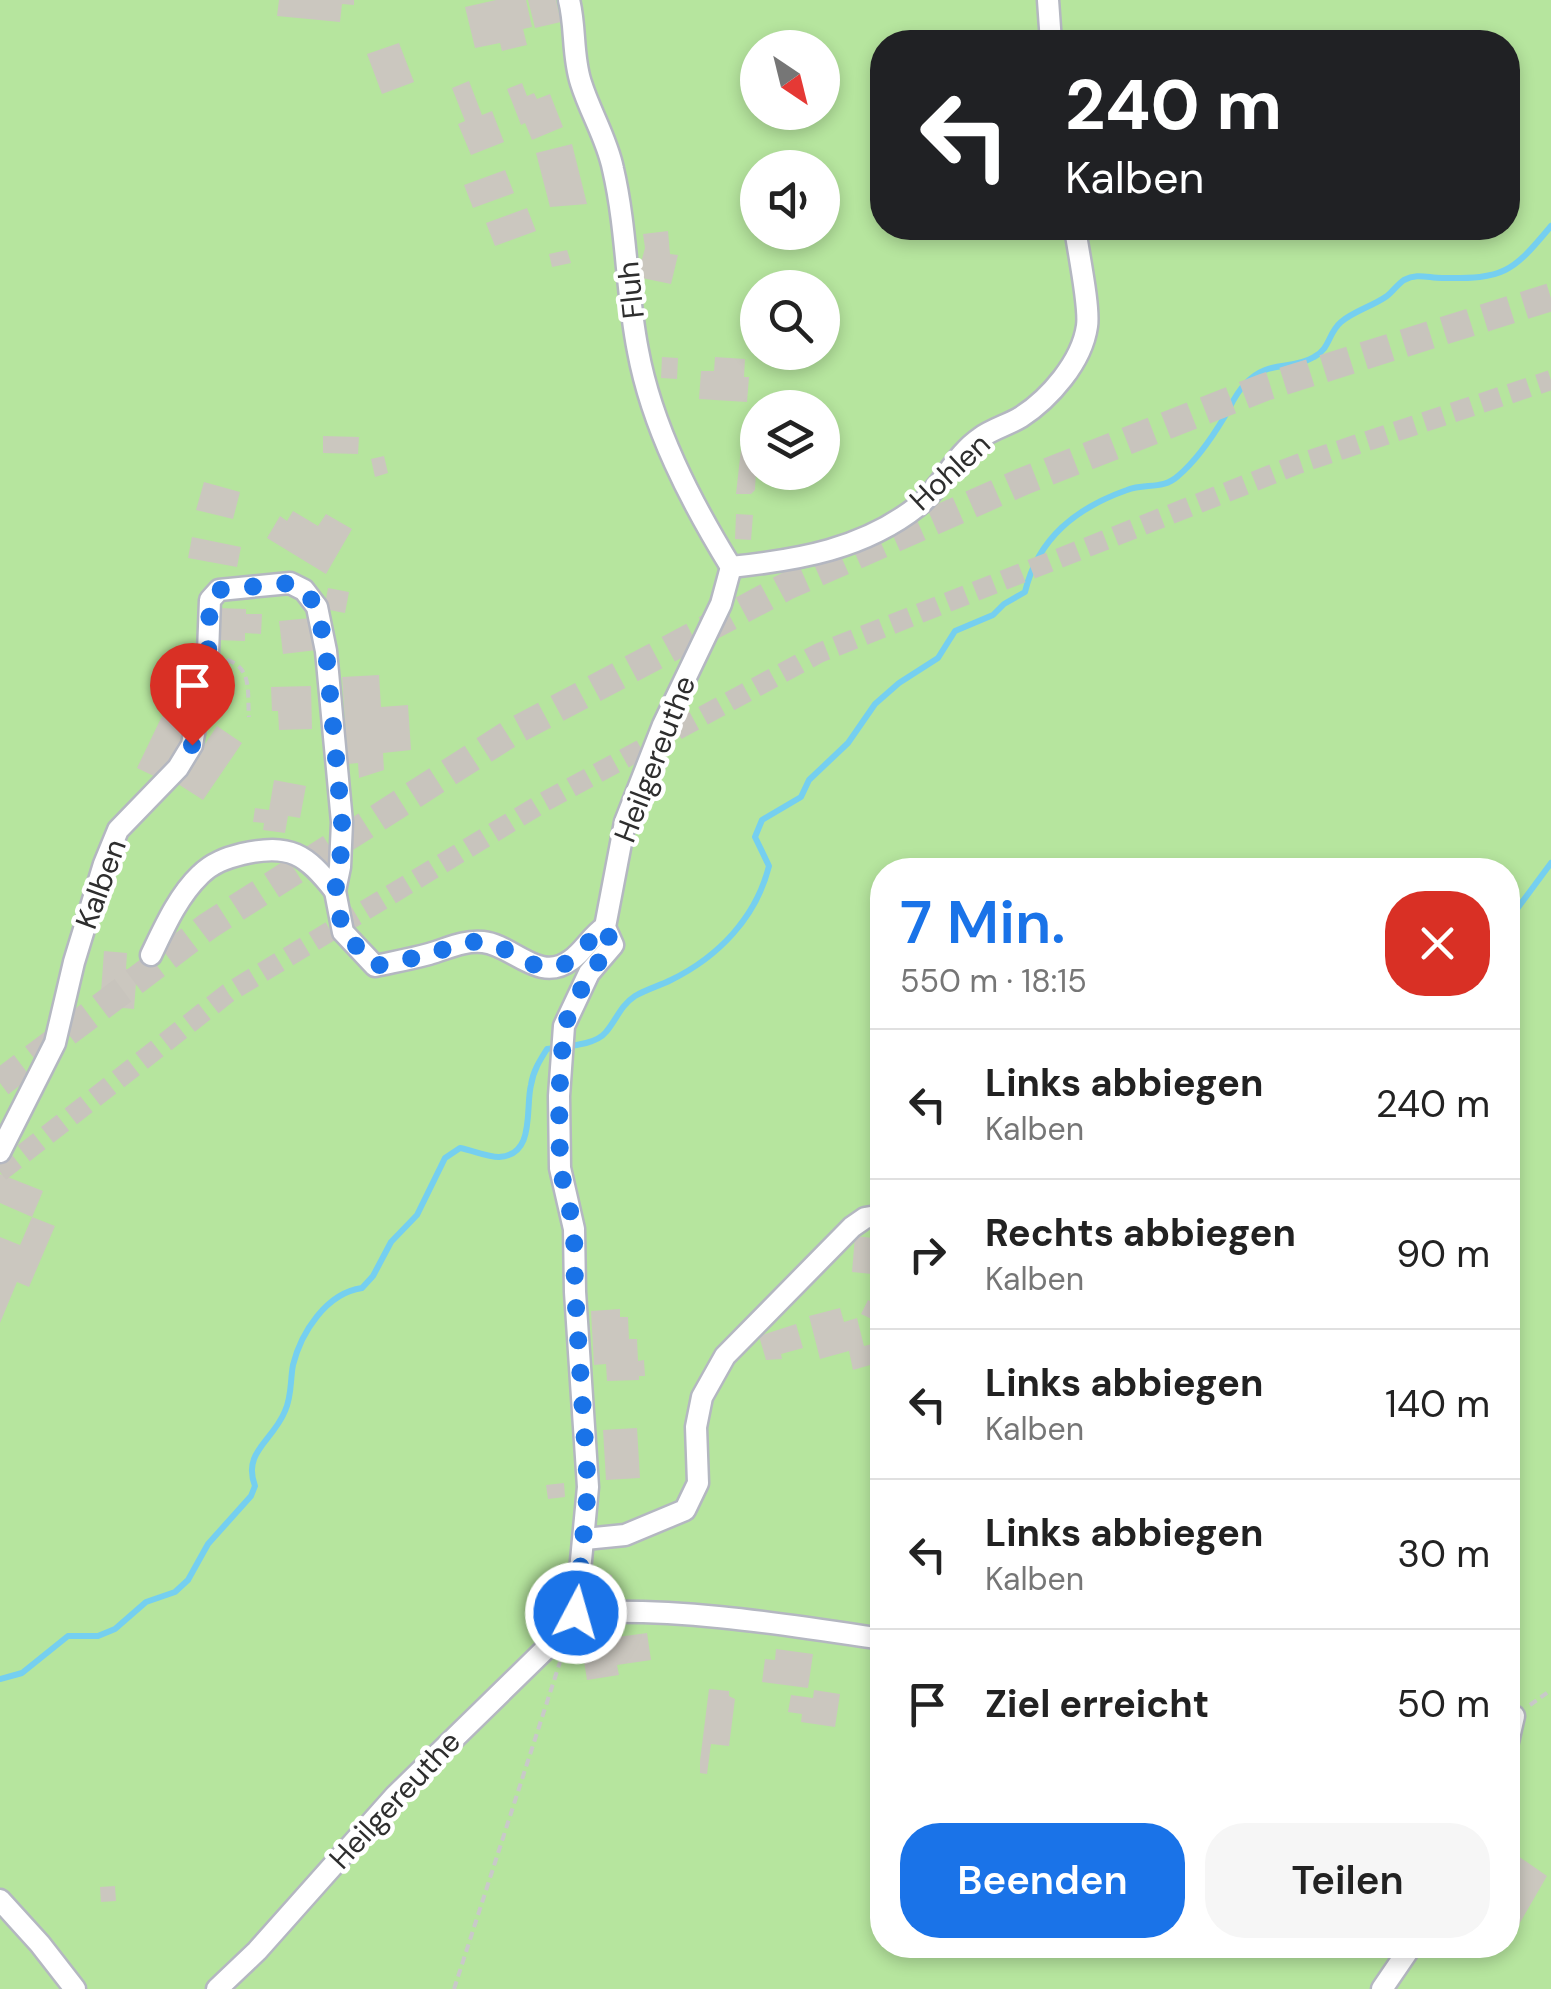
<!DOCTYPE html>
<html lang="de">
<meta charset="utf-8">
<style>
body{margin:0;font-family:"DM Sans",sans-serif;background:#f6f6f6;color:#222;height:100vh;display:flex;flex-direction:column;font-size:38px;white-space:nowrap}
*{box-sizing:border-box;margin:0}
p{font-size:32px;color:#767676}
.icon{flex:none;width:55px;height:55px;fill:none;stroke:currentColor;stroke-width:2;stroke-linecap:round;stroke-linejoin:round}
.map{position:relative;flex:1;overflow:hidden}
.sheet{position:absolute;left:870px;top:858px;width:650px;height:1100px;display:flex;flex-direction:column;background:#fff;border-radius:40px;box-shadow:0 5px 15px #0003}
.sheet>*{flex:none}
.guide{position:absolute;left:870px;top:30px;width:650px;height:210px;border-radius:40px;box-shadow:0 5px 15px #0003;background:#202124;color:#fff;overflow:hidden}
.needle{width:65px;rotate:145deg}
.tools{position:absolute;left:740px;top:30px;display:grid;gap:20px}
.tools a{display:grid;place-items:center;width:100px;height:100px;border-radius:50%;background:#fff;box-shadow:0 5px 15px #0003;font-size:50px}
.pin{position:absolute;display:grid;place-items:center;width:85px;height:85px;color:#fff;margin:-102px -42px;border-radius:50% 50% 50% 0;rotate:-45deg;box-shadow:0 0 10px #0007}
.pin .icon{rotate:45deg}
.me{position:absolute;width:110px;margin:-55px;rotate:6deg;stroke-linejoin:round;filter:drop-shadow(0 0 8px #0008)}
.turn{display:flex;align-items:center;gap:35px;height:210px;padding:0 30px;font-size:45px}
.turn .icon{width:130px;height:130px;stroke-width:2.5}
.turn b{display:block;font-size:70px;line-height:85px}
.round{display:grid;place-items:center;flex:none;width:105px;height:105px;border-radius:40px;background:#f6f6f6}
.head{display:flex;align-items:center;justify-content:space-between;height:170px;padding:0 30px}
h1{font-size:60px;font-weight:600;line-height:75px;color:#1a73e8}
.button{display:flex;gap:20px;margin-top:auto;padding:20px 30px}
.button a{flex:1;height:115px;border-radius:40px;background:#1a73e8;color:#fff;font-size:40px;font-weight:600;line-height:115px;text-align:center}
.button a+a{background:#f6f6f6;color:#222}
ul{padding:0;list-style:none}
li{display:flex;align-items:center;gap:30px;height:150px;padding:0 30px;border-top:2px solid #e0e0e0}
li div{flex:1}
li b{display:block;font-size:38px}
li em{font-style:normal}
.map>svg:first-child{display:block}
.green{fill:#b6e59e;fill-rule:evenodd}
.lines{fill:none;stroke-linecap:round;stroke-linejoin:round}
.stream{stroke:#75cff0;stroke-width:6}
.building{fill:#cbc7bf}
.minor-tunnel{stroke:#c8c4bd;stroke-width:20;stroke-dasharray:20 10;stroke-linecap:butt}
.major-tunnel{stroke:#c8c4bd;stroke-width:28;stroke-dasharray:28 14;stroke-linecap:butt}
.minor-casing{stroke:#b4b7c1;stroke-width:25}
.path{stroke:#c9c9c9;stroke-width:4;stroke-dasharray:8 5;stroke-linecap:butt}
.minor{stroke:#fff;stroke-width:20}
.route{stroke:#1a73e8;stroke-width:18;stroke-dasharray:0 32.4}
.labels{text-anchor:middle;stroke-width:9;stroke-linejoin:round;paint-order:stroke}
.street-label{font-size:30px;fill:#2e2e2e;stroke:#fff}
</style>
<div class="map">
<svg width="1551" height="1989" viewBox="0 0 1551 1989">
<rect width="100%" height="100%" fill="#efe9e1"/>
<!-- green -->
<path class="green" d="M0 0H1551V1989H0ZM882 42H1508V228H882ZM758 48H822V112H758ZM758 168H822V232H758ZM758 288H822V352H758ZM758 408H822V472H758ZM882 870H1508V1945H882Z"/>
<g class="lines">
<!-- stream -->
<g class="stream">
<polyline points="1508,921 1551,863"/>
<path d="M0 1679 22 1673 68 1636H98L115 1629 146 1602 175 1592 188 1580 208 1544 251 1496 255 1486C242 1452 273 1441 285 1411 292 1396 290 1381 293 1365 301 1333 326 1293 362 1288L373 1276 391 1242 417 1215 445 1158 460 1148C472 1150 487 1157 499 1157 536 1155 525 1108 531 1085 533 1071 540 1060 547 1049 564 1046 595 1046 606 1032 617 1019 620 1006 635 996 647 989 659 986 671 980 718 957 756 918 769 866L755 837 762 820 801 797 809 780 848 743 875 704 899 683 938 658 955 631 993 615 1004 604 1025 592C1038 538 1076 508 1127 490 1145 483 1163 490 1178 476 1196 461 1213 436 1225 416 1231 405 1236 393 1245 384 1268 359 1290 371 1314 357 1330 349 1328 333 1341 322 1354 311 1373 306 1387 296 1393 291 1398 284 1404 280 1417 273 1428 278 1442 278 1504 279 1512 273 1551 226"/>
</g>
</g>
<!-- building -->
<g class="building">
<polygon points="279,0 354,0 354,5 342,4 340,22 277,16"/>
<polygon points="496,0 526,0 532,27 523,29 527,45 502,51 500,43 475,48 465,7"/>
<polygon points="528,0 556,0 561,22 535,28"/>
<polygon points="399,43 414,82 382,94 367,54"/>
<polygon points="469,81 482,115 492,111 504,142 471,155 458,124 465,121 452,88"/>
<polygon points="522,83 527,96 534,93 537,99 550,94 563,127 532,140 525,123 521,125 507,89"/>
<polygon points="572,144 587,204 550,207 536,153"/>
<polygon points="505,170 514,193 473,208 464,185"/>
<polygon points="527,208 536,231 495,246 486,223"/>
<polygon points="668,231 670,254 678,255 671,284 637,277 645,248 643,234"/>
<polygon points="567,250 571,263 552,267 549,254"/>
<polygon points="662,357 678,358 677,379 661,378"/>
<polygon points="715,357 745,359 744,377 749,377 747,402 699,399 701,371 714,371"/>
<polygon points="743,431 758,432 755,490 751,494 736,494"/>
<polygon points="323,436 359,437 358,454 323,453"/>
<polygon points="384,456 388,473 375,477 371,459"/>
<polygon points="204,482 240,492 233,519 196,510"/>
<polygon points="293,511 318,526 326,514 352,529 326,574 267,538 280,516 287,521"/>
<polygon points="736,514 753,515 751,540 735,539"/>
<polygon points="192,537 241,547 237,567 188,558"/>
<polygon points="328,588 349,592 345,613 324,609"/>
<polygon points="218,608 246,609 246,614 262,614 261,634 245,633 245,641 216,640"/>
<polygon points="311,618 317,650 283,654 279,621"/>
<polygon points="379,675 381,707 408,705 411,750 383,753 384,770 359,778 358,763 348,764 342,677"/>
<polygon points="311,686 312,729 279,730 278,711 272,711 271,687"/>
<polygon points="162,716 188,728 162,780 137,768"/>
<polygon points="217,726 242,743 203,800 178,784"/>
<polygon points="274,780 306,786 300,818 288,816 285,833 263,830 264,823 253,822 255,808 269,810"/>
<polygon points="104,951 127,953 126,969 137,970 134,1009 100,1006"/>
<polygon points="0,1174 43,1191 32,1217 0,1203"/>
<polygon points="32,1217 55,1226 29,1287 17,1282 0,1323 0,1237 20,1245"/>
<polygon points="855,1236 882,1239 882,1275 852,1272"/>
<polygon points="868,1300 882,1307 882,1324 861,1314"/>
<polygon points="840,1308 844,1322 857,1318 864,1346 872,1344 877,1363 853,1370 849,1351 820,1359 809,1316"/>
<polygon points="620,1309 620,1317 628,1317 629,1339 637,1339 638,1361 644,1360 645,1376 639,1376 639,1380 607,1381 606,1364 594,1365 591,1311"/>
<polygon points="796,1324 803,1348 781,1354 782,1359 766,1360 759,1336"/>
<polygon points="637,1428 640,1478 606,1480 603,1430"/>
<polygon points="564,1483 565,1497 548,1499 546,1485"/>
<polygon points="590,1572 612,1575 609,1599 587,1597"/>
<polygon points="647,1633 651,1660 617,1665 619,1675 587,1680 581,1642"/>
<polygon points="776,1649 813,1654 808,1688 762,1682 765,1659 775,1660"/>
<polygon points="709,1689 729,1691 729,1696 735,1699 729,1746 711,1744 707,1774 700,1773 700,1761"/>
<polygon points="814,1690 840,1694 835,1727 801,1722 802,1714 788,1712 791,1695 813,1698"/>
<polygon points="1508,1849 1547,1876 1510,1940 1508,1938"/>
<polygon points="115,1886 116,1901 101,1902 100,1887"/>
</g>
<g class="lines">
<!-- minor-tunnel -->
<polyline class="minor-tunnel" points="0,1172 228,993 544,802 819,653 1298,464 1551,380"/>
<!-- major-tunnel -->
<polyline class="major-tunnel" points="0,1083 208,926 509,734 787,586 1024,481 1265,387 1551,297"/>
<defs>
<g id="minor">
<path d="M569 0C576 27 572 56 581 83 590 112 607 139 613 169 627 229 626 291 638 351 652 427 691 502 731 567"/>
<polyline points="1048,0 1051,42"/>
<path d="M731 567C798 560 864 549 918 506 942 487 955 455 980 438 992 429 1008 425 1021 417 1049 399 1082 362 1087 326 1090 307 1078 251 1075 228"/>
<path d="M151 955C164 928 178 896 200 875 212 863 226 858 242 854 290 843 306 854 335 891"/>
<path d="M0 1152 55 1043 74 962 104 864 118 830 178 768 192 745 208 653 210 600 219 590 290 583 304 590 317 607 326 651 342 822 340 867 335 891 343 932 375 966C393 962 411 959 429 954 447 949 463 940 483 942 513 945 539 984 571 960 584 951 591 936 605 927"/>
<polyline points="585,1539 625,1535 685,1510 698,1483 696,1427 702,1397 725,1356 852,1227 865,1218 882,1215"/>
<path d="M576 1613C678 1607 782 1624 882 1639"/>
<polyline points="1508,1713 1514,1716 1508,1742"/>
<polyline points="0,1900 40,1944 75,1989"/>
<polyline points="217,1989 257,1951 395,1796 567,1628 576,1613 588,1487 575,1292 574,1229 560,1168 559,1096 564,1026 589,973 613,945 605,927 625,822 663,725 721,604 731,567"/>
<polyline points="1382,1989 1412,1945"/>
</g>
</defs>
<!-- minor casing -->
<use href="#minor" class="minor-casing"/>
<!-- path -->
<g class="path">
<path d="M227 660C253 668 247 694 249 717"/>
<polyline points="1530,1705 1551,1690"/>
<polyline points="454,1989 560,1662"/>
</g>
<!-- minor -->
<use href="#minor" class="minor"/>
</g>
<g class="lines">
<!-- route -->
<path class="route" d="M192 745 208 654 210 600 218 590 290 583 304 590 317 607 326 651 342 822 340 868 335 891 343 932 375 966C393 962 411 959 429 954 447 949 464 940 483 942 513 945 539 984 571 960 584 951 591 936 604 927L613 946 589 973 564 1026 559 1096 560 1168 574 1228 575 1292 588 1488 576 1613"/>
</g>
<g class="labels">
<!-- street labels -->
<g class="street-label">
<text transform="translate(631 290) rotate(-96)" y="10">Fluh</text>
<text transform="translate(950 472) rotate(-43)" y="10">Hohlen</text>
<text transform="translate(655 759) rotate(-69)" y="10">Heilgereuthe</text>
<text transform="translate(101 884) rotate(-70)" y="10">Kalben</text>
<text transform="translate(395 1800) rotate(-47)" y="10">Heilgereuthe</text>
</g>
</g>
</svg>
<div class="tools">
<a><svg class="needle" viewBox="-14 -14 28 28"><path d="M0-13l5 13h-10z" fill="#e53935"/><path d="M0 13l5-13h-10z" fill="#767676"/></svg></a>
<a><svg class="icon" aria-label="sound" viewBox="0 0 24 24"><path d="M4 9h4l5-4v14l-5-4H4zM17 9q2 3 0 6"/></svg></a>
<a><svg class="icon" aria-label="search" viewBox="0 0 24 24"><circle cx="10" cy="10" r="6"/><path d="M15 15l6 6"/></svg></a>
<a><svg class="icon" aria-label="layers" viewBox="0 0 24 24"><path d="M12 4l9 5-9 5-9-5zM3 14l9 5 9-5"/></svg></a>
</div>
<div class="pin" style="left:192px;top:745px;background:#d93025"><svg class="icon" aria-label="arrive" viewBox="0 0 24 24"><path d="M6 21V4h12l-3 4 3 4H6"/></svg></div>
<svg class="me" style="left:576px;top:1613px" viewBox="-20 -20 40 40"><circle r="17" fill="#1a73e8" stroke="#fff" stroke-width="3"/><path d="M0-11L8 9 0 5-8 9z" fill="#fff"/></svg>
<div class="guide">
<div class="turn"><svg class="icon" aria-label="left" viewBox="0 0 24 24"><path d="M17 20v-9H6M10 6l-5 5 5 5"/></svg><div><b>240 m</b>Kalben</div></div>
</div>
<section class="sheet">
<div class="head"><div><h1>7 Min.</h1><p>550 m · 18:15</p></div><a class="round" style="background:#d93025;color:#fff"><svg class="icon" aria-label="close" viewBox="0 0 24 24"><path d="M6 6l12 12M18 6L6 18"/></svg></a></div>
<ul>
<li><svg class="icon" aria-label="left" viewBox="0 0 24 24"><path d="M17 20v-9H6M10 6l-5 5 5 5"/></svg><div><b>Links abbiegen</b><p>Kalben</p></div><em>240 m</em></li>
<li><svg class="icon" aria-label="right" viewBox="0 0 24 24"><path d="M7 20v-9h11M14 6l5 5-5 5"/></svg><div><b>Rechts abbiegen</b><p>Kalben</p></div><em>90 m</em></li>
<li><svg class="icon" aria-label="left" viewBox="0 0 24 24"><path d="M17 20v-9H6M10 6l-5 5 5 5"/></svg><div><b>Links abbiegen</b><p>Kalben</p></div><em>140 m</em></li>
<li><svg class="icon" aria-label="left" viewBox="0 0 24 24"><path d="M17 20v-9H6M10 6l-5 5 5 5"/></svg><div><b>Links abbiegen</b><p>Kalben</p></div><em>30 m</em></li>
<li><svg class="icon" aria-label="arrive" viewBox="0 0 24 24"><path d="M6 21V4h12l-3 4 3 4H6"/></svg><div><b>Ziel erreicht</b></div><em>50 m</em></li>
</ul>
<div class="button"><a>Beenden</a><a>Teilen</a></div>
</section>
</div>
